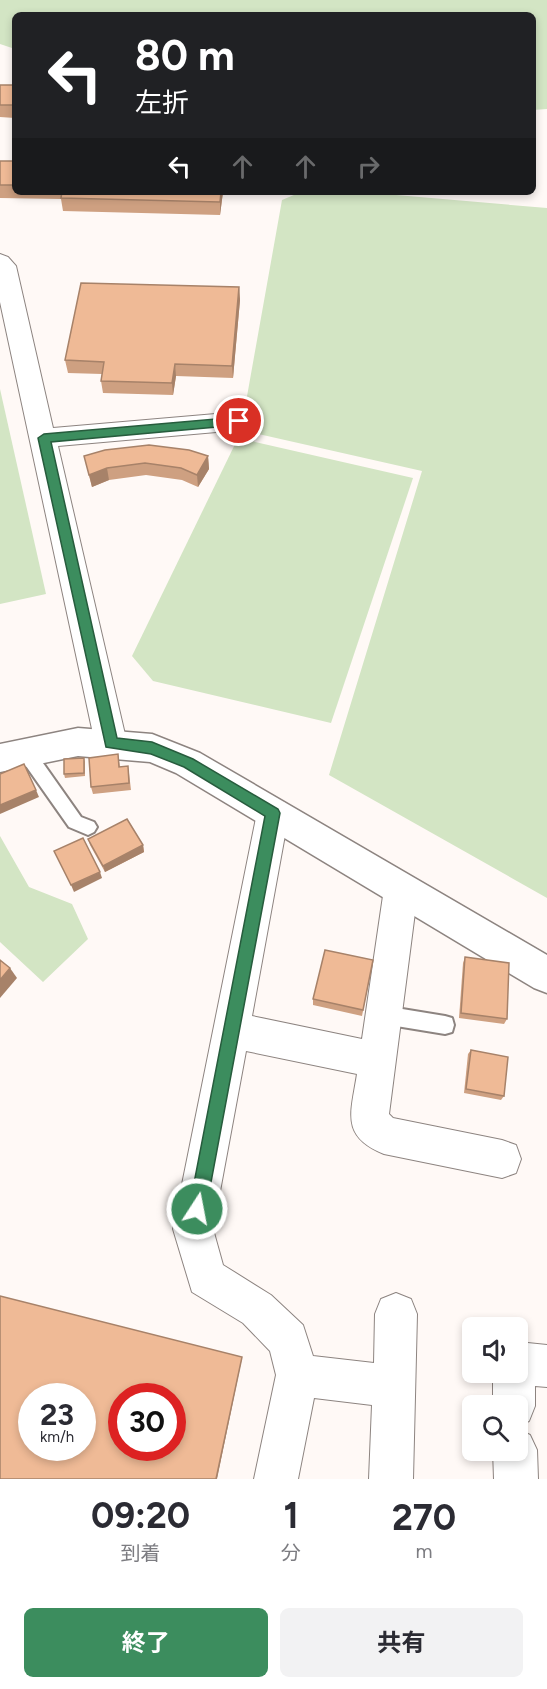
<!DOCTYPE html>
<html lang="ja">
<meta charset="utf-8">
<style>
body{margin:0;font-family:Figtree,"Noto Sans JP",sans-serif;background:#f2f2f3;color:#2b2b33;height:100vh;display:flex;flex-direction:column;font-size:22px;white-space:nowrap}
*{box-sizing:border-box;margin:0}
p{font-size:20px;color:#7c7c81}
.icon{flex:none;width:33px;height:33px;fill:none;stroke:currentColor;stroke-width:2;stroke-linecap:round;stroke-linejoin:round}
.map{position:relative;height:1479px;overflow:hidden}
.panel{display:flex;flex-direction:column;background:#fff;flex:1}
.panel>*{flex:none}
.banner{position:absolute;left:12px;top:12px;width:524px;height:183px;border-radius:9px;box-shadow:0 3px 9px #0003;background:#202124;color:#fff;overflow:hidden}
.fabs{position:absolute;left:462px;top:1317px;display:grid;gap:12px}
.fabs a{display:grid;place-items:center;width:66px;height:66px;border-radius:9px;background:#fff;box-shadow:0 3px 9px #0003;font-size:30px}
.speed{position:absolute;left:18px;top:1383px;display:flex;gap:12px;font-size:30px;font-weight:700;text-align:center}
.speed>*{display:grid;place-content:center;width:78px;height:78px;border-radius:50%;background:#fff;box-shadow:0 3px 9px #0003;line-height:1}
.speed small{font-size:15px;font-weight:400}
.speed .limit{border:9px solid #d22;background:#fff;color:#111}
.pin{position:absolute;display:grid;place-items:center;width:51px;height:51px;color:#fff;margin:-26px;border:3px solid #fff;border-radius:50%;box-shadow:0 2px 6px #0007}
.me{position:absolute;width:66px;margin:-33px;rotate:11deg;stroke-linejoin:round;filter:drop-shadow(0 0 4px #0008)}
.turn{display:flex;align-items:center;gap:21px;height:126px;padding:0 24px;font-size:27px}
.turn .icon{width:78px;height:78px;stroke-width:2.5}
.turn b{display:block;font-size:42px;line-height:51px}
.lanes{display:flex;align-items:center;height:57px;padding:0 24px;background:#0003;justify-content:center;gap:30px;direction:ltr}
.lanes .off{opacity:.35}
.eta{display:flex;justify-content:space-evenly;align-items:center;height:102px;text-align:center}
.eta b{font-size:36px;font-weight:700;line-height:42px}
.primary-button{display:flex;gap:12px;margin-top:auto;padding:12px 24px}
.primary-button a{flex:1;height:69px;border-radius:9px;background:#3c8d5e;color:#fff;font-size:24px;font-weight:700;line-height:69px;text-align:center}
.primary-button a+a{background:#f2f2f3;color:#2b2b33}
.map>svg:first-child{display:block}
.green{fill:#d3e5c4}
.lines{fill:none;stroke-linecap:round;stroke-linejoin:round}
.service-casing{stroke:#8d8480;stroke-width:4}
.minor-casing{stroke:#8d8480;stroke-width:2}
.tertiary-casing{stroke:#8d8480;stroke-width:3}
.service{fill:#fff;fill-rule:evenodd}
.minor{fill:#fff;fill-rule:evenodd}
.tertiary{fill:#fff;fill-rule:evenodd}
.wall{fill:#cea081}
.shaded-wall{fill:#a78269}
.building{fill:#efba96;stroke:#a78269;stroke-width:1.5;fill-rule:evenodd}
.route{fill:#3c8d5e;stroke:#275c3d;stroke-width:1.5}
</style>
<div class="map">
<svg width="547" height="1479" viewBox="0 0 547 1479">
<rect width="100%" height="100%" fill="#fff9f6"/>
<!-- green -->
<g class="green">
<polygon points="0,0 547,0 547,109 533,110 532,15 15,15 15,49 0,44"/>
<polygon points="301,192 361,192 547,208 547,898 329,775 422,471 241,430 282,200"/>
<polygon points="0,389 46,594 0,604"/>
<polygon points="238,438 413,478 331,723 153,681 132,656"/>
<polygon points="0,836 29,887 72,904 88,939 43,982 0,942"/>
</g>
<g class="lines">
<defs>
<g id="service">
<polygon points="25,744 31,746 81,817 94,822 97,827 94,832 88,835 69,827 19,756 17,751 19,746"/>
<polygon points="384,1006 445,1016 452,1018 454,1025 452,1032 445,1034 384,1024 377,1022 375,1015 377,1008"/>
</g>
<g id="minor">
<polygon points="0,254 8,257 16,266 53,428 239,412 248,414 252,421 248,428 239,430 58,446 127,743 122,753 111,757 100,753 95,743 0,302"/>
<path d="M273 798 285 803 289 813 252 1016 362 1039 384 889 389 878 401 873 413 878 418 889 389 1114 393 1118 502 1140 516 1145 521 1159 516 1173 502 1178 384 1154C340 1136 351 1113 357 1074L246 1051 213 1229 223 1265 271 1295 303 1325 313 1356 374 1363 375 1314 381 1299 396 1293 411 1299 417 1314 413 1479H369L372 1405 314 1398 298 1479H254L276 1375 270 1351 243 1323 192 1292 173 1229 257 813 261 803Z"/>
<polygon points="518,1342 547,1345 547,1387 535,1386 535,1406 529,1421 518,1426 518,1406 493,1406 493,1372 518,1372"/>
<polygon points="518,1429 530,1435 537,1450 538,1479 494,1479 493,1450 518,1450"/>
</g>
<polygon id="tertiary" points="78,728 152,734 200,753 547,955 547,993 534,988 176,773 150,762 78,756 0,772 0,744"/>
</defs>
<!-- service casing -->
<use href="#service" class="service-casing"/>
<!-- minor casing -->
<use href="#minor" class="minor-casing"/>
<!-- tertiary casing -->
<use href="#tertiary" class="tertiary-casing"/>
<!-- service -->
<use href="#service" class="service"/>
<!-- minor -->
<use href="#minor" class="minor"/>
<!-- tertiary -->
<use href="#tertiary" class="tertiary"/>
</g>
<!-- wall -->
<g class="wall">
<polygon points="0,85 15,85 15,118 0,117"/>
<polygon points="0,161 15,161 15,192 223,192 220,215 63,211 61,199 0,198"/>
<polygon points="239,287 240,300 233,378 176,376 173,395 103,393 101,381 102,374 68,373 65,360"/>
<polygon points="84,456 208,456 209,469 198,487 182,480 146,475 109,480 92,487"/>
<polygon points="118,754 120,767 129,773 131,790 93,794 91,787"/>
<polygon points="84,758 85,762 85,776 65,778 64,774"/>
<polygon points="88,839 143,845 144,852 105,872 90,845"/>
<polygon points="465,957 507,1019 504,1024 459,1018 463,963"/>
<polygon points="373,960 362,1016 313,1005 313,999"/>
<polygon points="471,1050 504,1096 501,1100 464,1093 468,1054"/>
</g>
<!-- shaded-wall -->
<g class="shaded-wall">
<polygon points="221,192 223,192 220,215 220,202"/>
<polygon points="239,287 240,300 233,378 232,366"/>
<polygon points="175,364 176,376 173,395 172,383"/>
<polygon points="208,456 209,469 198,487 197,475"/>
<polygon points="107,468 109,480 92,487 89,475"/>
<polygon points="36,790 39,797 0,814 0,805"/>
<polygon points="143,845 144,852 105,872 103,866"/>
<polygon points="100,872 102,878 74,892 71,885"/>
<polygon points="10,968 17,978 0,998 0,980"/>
<polygon points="242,1357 242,1358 217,1479 216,1479"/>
</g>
<!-- building -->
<g class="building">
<rect x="0" y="85" width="15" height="20"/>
<rect x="0" y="161" width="15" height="24"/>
<polygon points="62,192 221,192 220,202 61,198"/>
<polygon points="81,283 239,287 232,366 175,364 172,383 101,381 104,362 65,360"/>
<polygon points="149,445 189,450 208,456 197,475 181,468 145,463 107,468 89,475 84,456 105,450"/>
<polygon points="118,754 119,767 128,766 129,783 91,787 89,758"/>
<polygon points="84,758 84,773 64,774 64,759"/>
<polygon points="24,764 36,790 0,805 0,774"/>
<polygon points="127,819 143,845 103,866 88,839"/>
<polygon points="83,838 100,872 71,885 54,851"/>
<polygon points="325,950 373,960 363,1010 313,999"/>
<polygon points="465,957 509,963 507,1019 461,1013"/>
<polygon points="0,960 10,968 0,980"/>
<polygon points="471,1050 508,1057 504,1096 466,1089"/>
<path d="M0 1296 242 1357 216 1479H0ZM32 1396H82V1448H32ZM122 1396H172V1448H122Z"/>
</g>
<!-- route -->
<polygon class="route" points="239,417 244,421 239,425 51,442 117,738 152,742 193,759 278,809 280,813 206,1209 203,1215 197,1217 191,1215 189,1209 265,816 184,767 151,754 106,747 38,438 44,434"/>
</svg>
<div class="fabs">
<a><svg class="icon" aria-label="sound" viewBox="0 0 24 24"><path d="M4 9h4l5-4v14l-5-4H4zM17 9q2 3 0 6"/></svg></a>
<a><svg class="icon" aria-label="search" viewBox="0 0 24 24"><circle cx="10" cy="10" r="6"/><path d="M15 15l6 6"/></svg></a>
</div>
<div class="speed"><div>23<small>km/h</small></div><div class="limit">30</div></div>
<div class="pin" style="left:239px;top:421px;background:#d93025"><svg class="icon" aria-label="arrive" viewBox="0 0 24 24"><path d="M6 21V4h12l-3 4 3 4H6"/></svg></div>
<svg class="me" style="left:197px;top:1209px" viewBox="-20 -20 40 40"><circle r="17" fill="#3c8d5e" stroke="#fff" stroke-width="3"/><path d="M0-11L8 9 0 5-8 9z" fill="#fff"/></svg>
<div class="banner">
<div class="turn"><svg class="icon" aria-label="left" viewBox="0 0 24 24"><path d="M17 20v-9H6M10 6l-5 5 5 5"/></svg><div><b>80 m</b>左折</div></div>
<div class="lanes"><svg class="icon" aria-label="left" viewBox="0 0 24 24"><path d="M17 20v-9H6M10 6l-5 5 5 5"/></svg><svg class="icon off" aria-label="ahead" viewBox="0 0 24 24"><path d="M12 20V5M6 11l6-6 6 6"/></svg><svg class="icon off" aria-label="ahead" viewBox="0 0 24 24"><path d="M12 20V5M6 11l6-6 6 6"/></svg><svg class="icon off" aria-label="right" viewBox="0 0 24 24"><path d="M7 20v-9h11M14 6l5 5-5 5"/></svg></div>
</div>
</div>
<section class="panel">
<div class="eta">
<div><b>09:20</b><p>到着</p></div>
<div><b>1</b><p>分</p></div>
<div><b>270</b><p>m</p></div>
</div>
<div class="primary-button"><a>終了</a><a>共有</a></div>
</section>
